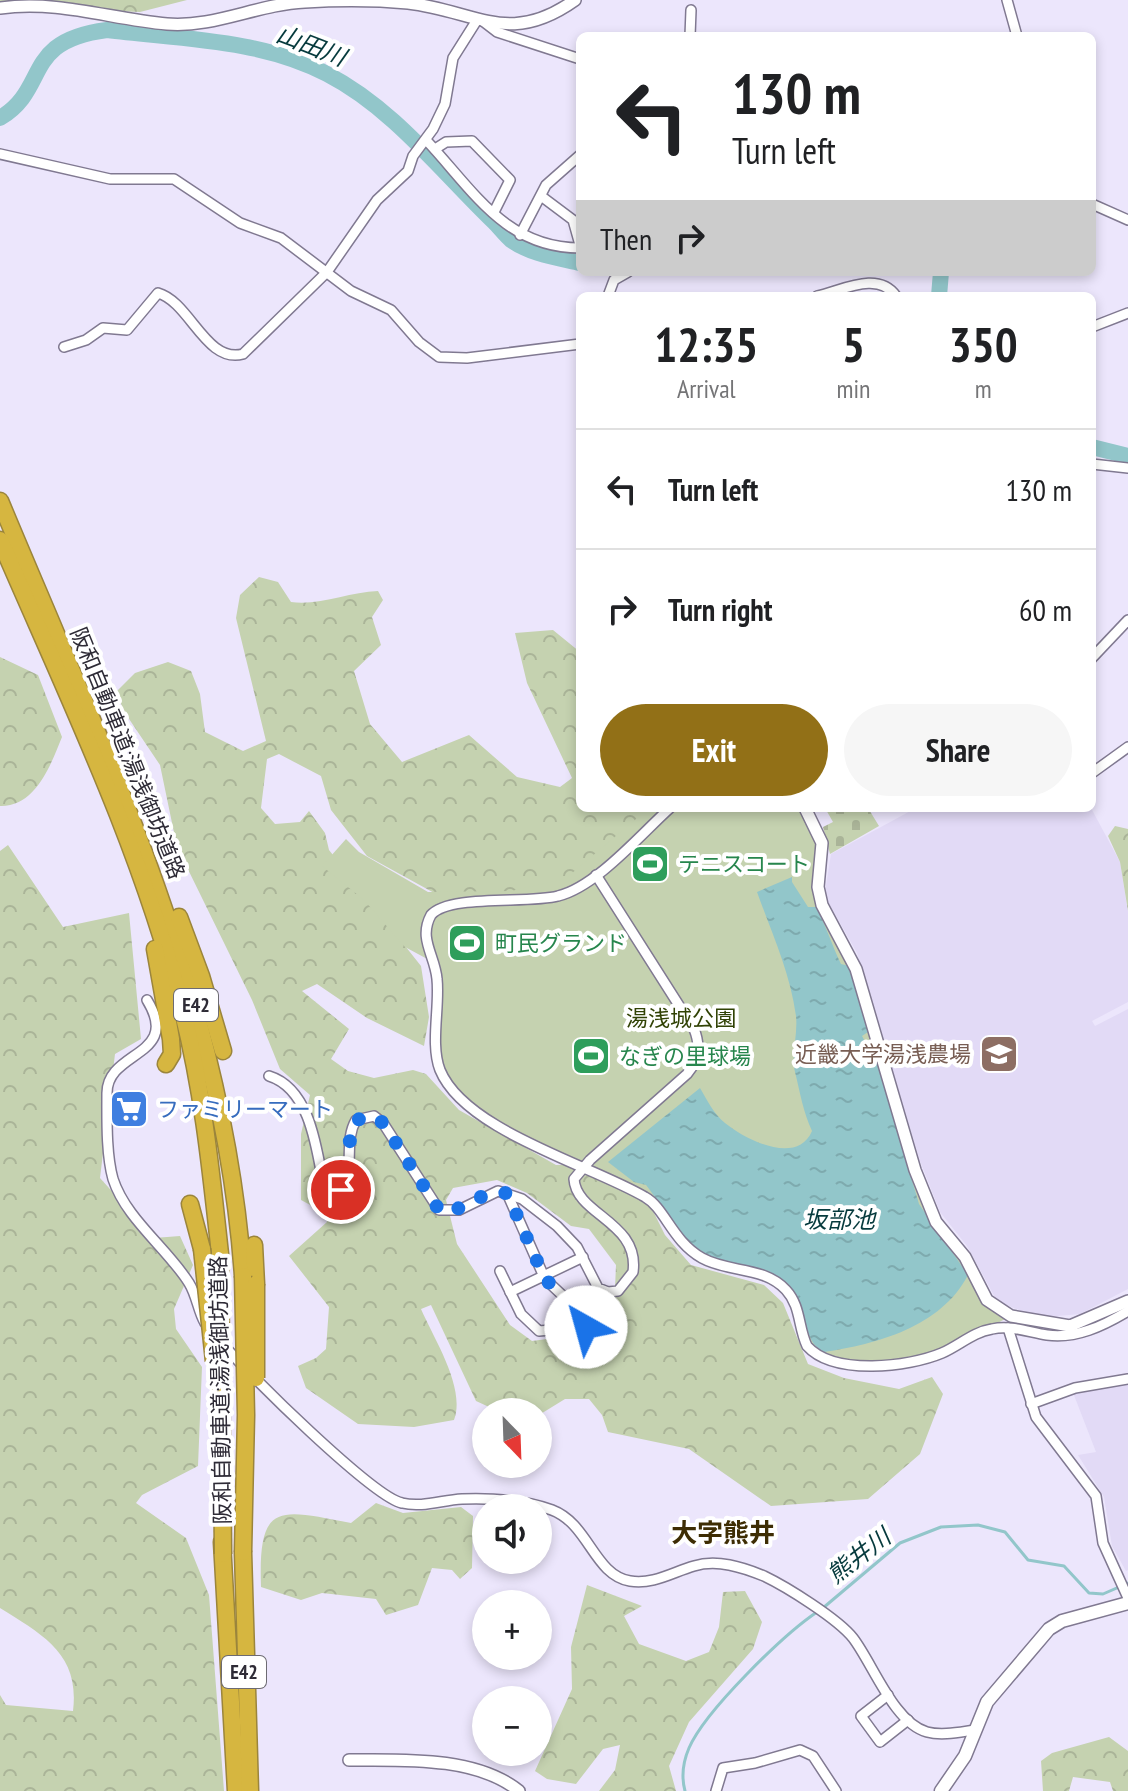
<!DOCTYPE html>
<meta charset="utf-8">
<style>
body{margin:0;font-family:"PT Sans Narrow","Noto Sans JP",sans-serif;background:#f6f6f6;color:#202124;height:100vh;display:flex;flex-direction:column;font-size:30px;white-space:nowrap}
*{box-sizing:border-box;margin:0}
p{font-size:26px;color:#757577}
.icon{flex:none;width:44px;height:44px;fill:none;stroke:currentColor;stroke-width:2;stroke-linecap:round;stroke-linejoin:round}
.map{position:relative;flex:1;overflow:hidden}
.sheet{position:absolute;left:576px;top:292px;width:520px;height:520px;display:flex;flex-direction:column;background:#fff;border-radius:12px;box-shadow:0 4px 12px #0003}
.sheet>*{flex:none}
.top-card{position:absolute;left:576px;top:32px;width:520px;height:244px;border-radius:12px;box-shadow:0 4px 12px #0003;background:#fff;color:#202124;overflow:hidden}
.needle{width:52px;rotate:157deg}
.buttons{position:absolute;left:472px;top:1398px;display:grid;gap:16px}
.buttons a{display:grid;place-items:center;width:80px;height:80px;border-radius:50%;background:#fff;box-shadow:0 4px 12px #0003;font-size:40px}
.pin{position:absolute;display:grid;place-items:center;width:68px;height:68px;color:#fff;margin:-34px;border:4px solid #fff;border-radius:50%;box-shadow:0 2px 8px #0007}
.me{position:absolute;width:88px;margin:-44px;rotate:322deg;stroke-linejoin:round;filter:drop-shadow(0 0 6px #0008)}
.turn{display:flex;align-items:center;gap:28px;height:168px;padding:0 24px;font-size:36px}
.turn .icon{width:104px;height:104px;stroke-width:2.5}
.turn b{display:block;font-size:56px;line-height:68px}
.then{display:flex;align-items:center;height:76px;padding:0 24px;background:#0003;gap:16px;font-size:30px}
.eta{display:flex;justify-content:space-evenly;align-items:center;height:136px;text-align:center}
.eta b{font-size:48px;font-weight:700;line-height:56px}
.cta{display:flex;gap:16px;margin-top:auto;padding:16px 24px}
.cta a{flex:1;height:92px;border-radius:48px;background:#927017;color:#fff;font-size:32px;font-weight:700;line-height:92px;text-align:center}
.cta a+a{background:#f6f6f6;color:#202124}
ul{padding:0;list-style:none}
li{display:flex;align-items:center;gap:24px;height:120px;padding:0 24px;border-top:2px solid #e0e0e0}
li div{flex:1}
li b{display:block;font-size:30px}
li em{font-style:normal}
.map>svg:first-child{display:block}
.built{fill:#e2daf6}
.forest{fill:url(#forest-crowns);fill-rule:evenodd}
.cemetery{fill:url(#cemetery-stones)}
.park{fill:#c5d2b0}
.water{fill:url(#water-ripples)}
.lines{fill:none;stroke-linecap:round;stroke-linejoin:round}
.stream{stroke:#92c6ca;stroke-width:3}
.river{stroke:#92c6ca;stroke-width:16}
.minor-casing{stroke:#807991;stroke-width:12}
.tertiary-casing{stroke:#807991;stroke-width:14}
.secondary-casing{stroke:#807991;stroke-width:15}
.motorway-casing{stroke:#9b853c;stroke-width:19}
.minor{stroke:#fff;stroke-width:9}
.tertiary{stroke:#fff;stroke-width:11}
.secondary{stroke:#fff;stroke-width:12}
.motorway{stroke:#d6b640;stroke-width:16}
.motorway-bridge-casing{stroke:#9b853c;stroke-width:19;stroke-linecap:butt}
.motorway-bridge{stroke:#d6b640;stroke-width:16}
.route{stroke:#1a73e8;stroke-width:14;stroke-dasharray:0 25.2}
.labels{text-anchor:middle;stroke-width:8;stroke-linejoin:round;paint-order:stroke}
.shield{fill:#fff;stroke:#6d6b72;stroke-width:2}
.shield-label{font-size:20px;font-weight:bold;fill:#2e2b36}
.street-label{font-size:22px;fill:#2e2b36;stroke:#fff}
.leisure-label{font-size:22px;fill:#27864d;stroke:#fff;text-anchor:start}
.park-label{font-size:22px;fill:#314205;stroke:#fff}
.education-label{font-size:22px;fill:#785e54;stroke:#fff;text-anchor:end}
.shop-label{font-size:22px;fill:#366cbe;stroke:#fff;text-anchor:start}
.water-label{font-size:24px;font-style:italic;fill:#063a3d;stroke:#fff}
.quarter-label{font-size:26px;font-weight:bold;fill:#3e2d04;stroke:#fff}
</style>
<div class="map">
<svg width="1128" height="1791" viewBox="0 0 1128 1791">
<defs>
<pattern id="forest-crowns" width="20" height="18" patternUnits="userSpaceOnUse" patternTransform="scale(2)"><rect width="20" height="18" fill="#c5d2b0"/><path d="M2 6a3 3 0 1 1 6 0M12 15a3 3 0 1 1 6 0" fill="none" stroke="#aab498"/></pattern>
<pattern id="cemetery-stones" width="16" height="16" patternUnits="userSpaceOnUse" patternTransform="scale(2)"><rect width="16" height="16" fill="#c5d2b0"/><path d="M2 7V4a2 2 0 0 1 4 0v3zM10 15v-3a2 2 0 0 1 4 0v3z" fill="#aab498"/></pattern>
<pattern id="water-ripples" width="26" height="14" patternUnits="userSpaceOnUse" patternTransform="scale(2)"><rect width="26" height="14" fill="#92c6ca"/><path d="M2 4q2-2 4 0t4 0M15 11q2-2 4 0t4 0" fill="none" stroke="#7eaaae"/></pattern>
</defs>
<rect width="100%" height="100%" fill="#ece6fc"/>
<!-- built -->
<g class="built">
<polygon points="916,808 1091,808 1120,862 1128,912 1128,1002 1092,1021 1095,1026 1128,1009 1128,1289 1080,1314 1047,1317 1026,1313 997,1301 967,1246 940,1212 920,1161 857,953 827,900 825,892 831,854"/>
<polygon points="1128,1380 1128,1570 1126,1571 1112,1546 1104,1497 1078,1455 1096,1452 1072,1390"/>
</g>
<!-- forest -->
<g class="forest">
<polygon points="0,0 187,0 140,12 0,7"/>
<path d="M259 577 278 582 291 602C319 606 349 592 378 591L383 600 372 617 381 645 354 671 370 724 402 762 469 735 517 777 560 787 572 778 527 683 515 633 553 630 580 652V808H657L577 882 545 893 447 900 367 856 331 810 321 776 279 754 267 759 261 808 275 824 300 822 309 811 325 833 329 850 421 966 429 1017 424 1046 367 1018 317 984 302 991 349 1029 331 1059 348 1071 374 1078 413 1070 426 1074 459 1110 556 1165 599 1164 639 1183 665 1235 691 1265 764 1285 783 1303 808 1364 844 1378 899 1389 932 1377 943 1394 920 1454 868 1499 771 1506 689 1449 608 1432 602 1415 589 1399H565L539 1415 538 1412H500L476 1401 431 1305 421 1309C434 1339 466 1388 454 1420L414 1427 358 1424 306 1388 298 1366 316 1358 326 1349 329 1307 289 1256 327 1222 325 1213 301 1200V1134L310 1095 280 1069 252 1000 177 847 160 765 123 710 117 691 135 673 168 662 191 671 200 694 205 732 243 751 266 741 236 618 240 595ZM497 1180 527 1193 571 1226 589 1229 616 1265 614 1312 607 1331 532 1341 510 1325 457 1244 446 1200 453 1188Z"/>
<path d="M0 657 38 675 62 737C51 764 36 807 0 806Z"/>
<polygon points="1115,826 1128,829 1128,911 1120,862 1108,836"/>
<path d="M8 845 63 927 129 913 141 1039 115 1054 100 1178 154 1238 180 1236 193 1265 174 1309 176 1329 202 1367 198 1466 142 1495 136 1503 186 1538 209 1595 224 1791H0V1695L6 1705 73 1711C80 1654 43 1635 0 1608V851Z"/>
<path d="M376 1503 403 1513 461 1507 473 1516 472 1568 460 1579 452 1570 432 1568 418 1605 386 1615 376 1599 322 1593 301 1600 261 1587C258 1501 278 1509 351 1523Z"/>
<polygon points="587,1585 642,1606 624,1616 639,1644 686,1661 709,1652 719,1627 723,1592 745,1591 762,1622 753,1649 689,1722 669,1766 676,1791 599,1791 615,1770 620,1745 603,1749 576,1784 547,1779 535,1771 572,1689 571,1647"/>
<polygon points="1109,1737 1128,1751 1128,1791 1113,1791 1110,1782 1073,1777 1069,1791 1043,1791 1041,1761 1052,1753"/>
</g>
<!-- cemetery -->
<polygon class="cemetery" points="825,808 868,808 879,826 830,854 823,827 833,822"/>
<!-- park -->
<polygon class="park" points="649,808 805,808 820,836 818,887 842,937 927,1205 981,1291 1011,1316 930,1358 853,1364 811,1351 782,1286 703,1258 653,1203 499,1127 460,1097 438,1061 437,978 431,961 405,947 364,900 322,866 346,839 359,852 428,892 511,891 565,879"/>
<!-- water -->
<path class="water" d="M792 877V882L808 907H816C827 928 831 943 841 964L849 966 868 1032 862 1036 870 1051 872 1045 919 1204 968 1275C941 1327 877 1344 824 1352 801 1342 808 1304 788 1284 768 1265 741 1269 718 1260 682 1245 668 1213 646 1185L634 1182 608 1162 700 1088C707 1100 714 1114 725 1123 746 1140 797 1166 812 1131 803 1112 800 1092 795 1072 791 1055 798 1034 796 1016 790 972 772 934 757 892Z"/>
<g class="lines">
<!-- stream -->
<g class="stream">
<polyline points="823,1608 900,1543 941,1527 978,1525 1005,1532 1028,1560 1064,1566 1089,1593 1103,1594 1128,1583"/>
<path d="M685 1791C681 1776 683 1762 689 1748 705 1711 783 1635 817 1612"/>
</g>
<!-- river -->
<g class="river">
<path d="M0 118C50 88 21 41 107 30 179 39 261 39 327 74 393 108 441 171 494 222 500 228 505 235 511 240 530 254 558 258 580 263"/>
<polyline points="939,296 941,272"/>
<polyline points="1092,447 1128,456"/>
</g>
<defs>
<g id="minor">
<polyline points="1007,0 1017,36"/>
<polyline points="484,22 497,32 580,59"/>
<polyline points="690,36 691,10"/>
<path d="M426 140C473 190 505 248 580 248"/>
<polyline points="435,149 446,142 472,141 510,180 494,212"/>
<polyline points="0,154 110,179 174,179 240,223 281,238 351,291 391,310 419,342 439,357 467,358 580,344"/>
<polyline points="541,196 573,220 580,245"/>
<polyline points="1092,204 1128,220"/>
<polyline points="520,235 546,185 580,155"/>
<polyline points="608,296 614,280 628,272"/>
<path d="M817 296C841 291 878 270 896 296"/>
<polyline points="1092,327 1128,313"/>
<path d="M64 347 86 340 103 328 127 330 158 293C190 302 206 364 243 354L327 272 377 200 408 171 413 156 433 129 445 104 453 58 477 20"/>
<polyline points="1092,464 1128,468"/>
<polyline points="1092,658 1128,620"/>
<polyline points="1092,773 1128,747"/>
<path d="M670 808C641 834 596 887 558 896 529 904 449 894 431 915 418 939 435 955 437 979 440 1007 430 1044 440 1070 465 1131 591 1165 645 1197 665 1208 672 1241 702 1258 729 1273 764 1266 786 1290 801 1306 798 1327 807 1346 834 1376 909 1367 942 1353 960 1345 973 1332 992 1329 1011 1325 1028 1332 1047 1335 1076 1339 1103 1326 1128 1311"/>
<path d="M147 1000C182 1057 107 1050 107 1093 107 1119 106 1154 113 1179 126 1219 167 1248 189 1283 197 1296 198 1311 205 1323"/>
<path d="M269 1076C311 1089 317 1151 324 1188L329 1192 341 1190C356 1170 343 1142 356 1120L374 1116 383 1123 439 1210H459L498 1191 522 1199 557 1226 577 1247 598 1288 608 1292 618 1291 633 1272C640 1222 576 1215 574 1179L590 1160 687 1074C699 1060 701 1046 694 1029L596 875"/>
<polyline points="500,1271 521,1314 539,1331 586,1327 578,1310 545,1279 507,1193"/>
<polyline points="510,1292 583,1257"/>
<polyline points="1008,1328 1036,1417 1096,1496 1103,1543 1128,1598"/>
<path d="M222 1343C246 1372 373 1497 402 1503 422 1508 442 1500 462 1499 490 1498 525 1500 552 1510 589 1524 594 1575 630 1581 653 1585 673 1572 694 1566 717 1559 742 1567 764 1576 787 1587 838 1619 853 1638 873 1664 894 1723 927 1732 942 1736 960 1732 975 1730"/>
<polyline points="1031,1404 1075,1388 1128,1379"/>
<polyline points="888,1695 861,1716 880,1742 908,1720"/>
<polyline points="716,1791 723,1768 755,1763 800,1750 813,1756 836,1791"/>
</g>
<g id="tertiary">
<path d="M0 8C59 0 110 19 167 24 214 28 258 4 305 2 338 0 375 0 408 3 477 11 509 47 575 0"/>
<polyline points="805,808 822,843 818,887 822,905 856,969 915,1170 936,1222 965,1257 987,1300 1011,1316 1070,1326 1128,1301"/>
<path d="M349 1760C402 1760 476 1756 519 1791"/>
</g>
<polyline id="secondary" points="941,1791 965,1756 987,1702 1049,1629 1062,1621 1128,1603"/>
<g id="motorway">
<path d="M0 501C105 753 224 1000 243 1276"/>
<path d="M0 540C66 693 141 847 182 1009 203 1090 211 1171 220 1254"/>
<polyline points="179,917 201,976 223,1051"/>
<polyline points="155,949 171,1039 172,1054 166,1064"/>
<polyline points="190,1204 202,1249"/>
<polyline points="254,1245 256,1284"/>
<polyline points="222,1542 236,1791"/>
<polyline points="243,1552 250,1791"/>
</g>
</defs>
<!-- minor casing -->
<use href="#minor" class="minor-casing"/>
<!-- tertiary casing -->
<use href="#tertiary" class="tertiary-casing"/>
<!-- secondary casing -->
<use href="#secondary" class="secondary-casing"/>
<!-- motorway casing -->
<use href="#motorway" class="motorway-casing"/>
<!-- minor -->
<use href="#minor" class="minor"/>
<!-- tertiary -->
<use href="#tertiary" class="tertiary"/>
<!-- secondary -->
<use href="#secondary" class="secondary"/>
<!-- motorway -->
<use href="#motorway" class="motorway"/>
<defs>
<g id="motorway-bridge">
<polyline points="202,1249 214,1361"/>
<polyline points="220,1254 223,1554"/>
<polyline points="243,1276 246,1415 243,1552"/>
<polyline points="256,1378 256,1284"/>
</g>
</defs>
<!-- motorway-bridge casing -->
<use href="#motorway-bridge" class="motorway-bridge-casing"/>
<!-- motorway-bridge -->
<use href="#motorway-bridge" class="motorway-bridge"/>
</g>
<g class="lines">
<!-- route -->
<path class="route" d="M341 1190C356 1170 343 1142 356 1120L374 1116 383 1123 439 1210 449 1213 487 1194 507 1193 545 1279 578 1310 586 1327"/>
</g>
<!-- icons -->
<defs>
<symbol id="stadium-square" viewBox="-11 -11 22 22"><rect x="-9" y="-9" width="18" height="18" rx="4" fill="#2e9e5b" stroke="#fff"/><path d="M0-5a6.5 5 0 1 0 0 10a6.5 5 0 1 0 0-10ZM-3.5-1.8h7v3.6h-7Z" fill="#fff"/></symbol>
<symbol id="university-square" viewBox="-11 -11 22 22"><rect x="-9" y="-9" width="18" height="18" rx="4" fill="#8d6e63" stroke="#fff"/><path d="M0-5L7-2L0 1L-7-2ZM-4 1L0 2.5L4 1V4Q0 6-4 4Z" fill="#fff"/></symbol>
<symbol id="supermarket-square" viewBox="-11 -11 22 22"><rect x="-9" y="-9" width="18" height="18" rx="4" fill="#3f7fe0" stroke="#fff"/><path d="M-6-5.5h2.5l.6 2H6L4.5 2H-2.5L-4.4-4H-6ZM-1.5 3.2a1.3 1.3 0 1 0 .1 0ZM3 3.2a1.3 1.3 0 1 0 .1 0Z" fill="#fff"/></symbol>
</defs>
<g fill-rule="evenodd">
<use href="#stadium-square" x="628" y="842" width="44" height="44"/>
<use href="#stadium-square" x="445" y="921" width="44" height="44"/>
<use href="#university-square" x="977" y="1032" width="44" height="44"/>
<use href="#stadium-square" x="569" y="1034" width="44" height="44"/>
<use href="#supermarket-square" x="107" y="1087" width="44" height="44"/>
</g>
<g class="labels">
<!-- shield labels -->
<g class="shield">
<rect x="174" y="989" width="44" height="32" rx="6"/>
<rect x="222" y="1656" width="44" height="32" rx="6"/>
</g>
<g class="shield-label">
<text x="196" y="1012">E42</text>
<text x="244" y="1679">E42</text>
</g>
<!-- street labels -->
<g class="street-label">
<text transform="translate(128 753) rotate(68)" y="8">阪和自動車道;湯浅御坊道路</text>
<text transform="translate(220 1390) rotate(-91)" y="8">阪和自動車道;湯浅御坊道路</text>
</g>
<!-- leisure labels -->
<g class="leisure-label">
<text x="678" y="872">テニスコート</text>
<text x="495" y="951">町民グランド</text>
<text x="619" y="1064">なぎの里球場</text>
</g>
<!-- park labels -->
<g class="park-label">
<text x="681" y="1026">湯浅城公園</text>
</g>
<!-- education labels -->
<g class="education-label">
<text x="971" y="1062">近畿大学湯浅農場</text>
</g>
<!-- shop labels -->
<g class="shop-label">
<text x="157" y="1117">ファミリーマート</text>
</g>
<!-- water labels -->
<g class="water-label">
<text transform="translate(311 46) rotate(21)" y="8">山田川</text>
<text x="839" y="1228">坂部池</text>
<text transform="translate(859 1556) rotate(-38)" y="8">熊井川</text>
</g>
<!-- quarter labels -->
<g class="quarter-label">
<text x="723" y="1542">大字熊井</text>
</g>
</g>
</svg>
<div class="buttons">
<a><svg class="needle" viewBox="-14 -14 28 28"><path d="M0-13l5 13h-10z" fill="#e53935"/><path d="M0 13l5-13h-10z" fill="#757577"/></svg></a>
<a><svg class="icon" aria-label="sound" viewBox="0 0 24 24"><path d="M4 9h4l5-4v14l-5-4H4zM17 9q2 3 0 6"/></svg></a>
<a>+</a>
<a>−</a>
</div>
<div class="pin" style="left:341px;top:1190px;background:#d93025"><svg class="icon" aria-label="arrive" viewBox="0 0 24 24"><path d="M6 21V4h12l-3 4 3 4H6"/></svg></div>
<svg class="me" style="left:586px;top:1327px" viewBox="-20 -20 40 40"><circle r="19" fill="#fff"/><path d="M0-13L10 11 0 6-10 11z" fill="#1a73e8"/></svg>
<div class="top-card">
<div class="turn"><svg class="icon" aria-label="left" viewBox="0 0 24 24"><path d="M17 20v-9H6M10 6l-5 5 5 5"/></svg><div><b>130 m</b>Turn left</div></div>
<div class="then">Then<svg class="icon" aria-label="right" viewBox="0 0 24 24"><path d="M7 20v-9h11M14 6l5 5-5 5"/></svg></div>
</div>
<section class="sheet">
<div class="eta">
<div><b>12:35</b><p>Arrival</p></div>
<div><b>5</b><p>min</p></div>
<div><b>350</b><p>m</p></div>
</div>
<ul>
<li><svg class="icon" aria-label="left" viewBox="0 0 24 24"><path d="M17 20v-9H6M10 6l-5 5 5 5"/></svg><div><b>Turn left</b></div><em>130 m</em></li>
<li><svg class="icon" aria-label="right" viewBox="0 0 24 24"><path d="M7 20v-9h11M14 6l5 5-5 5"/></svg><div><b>Turn right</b></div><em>60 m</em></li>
</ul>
<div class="cta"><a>Exit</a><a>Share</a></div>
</section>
</div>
